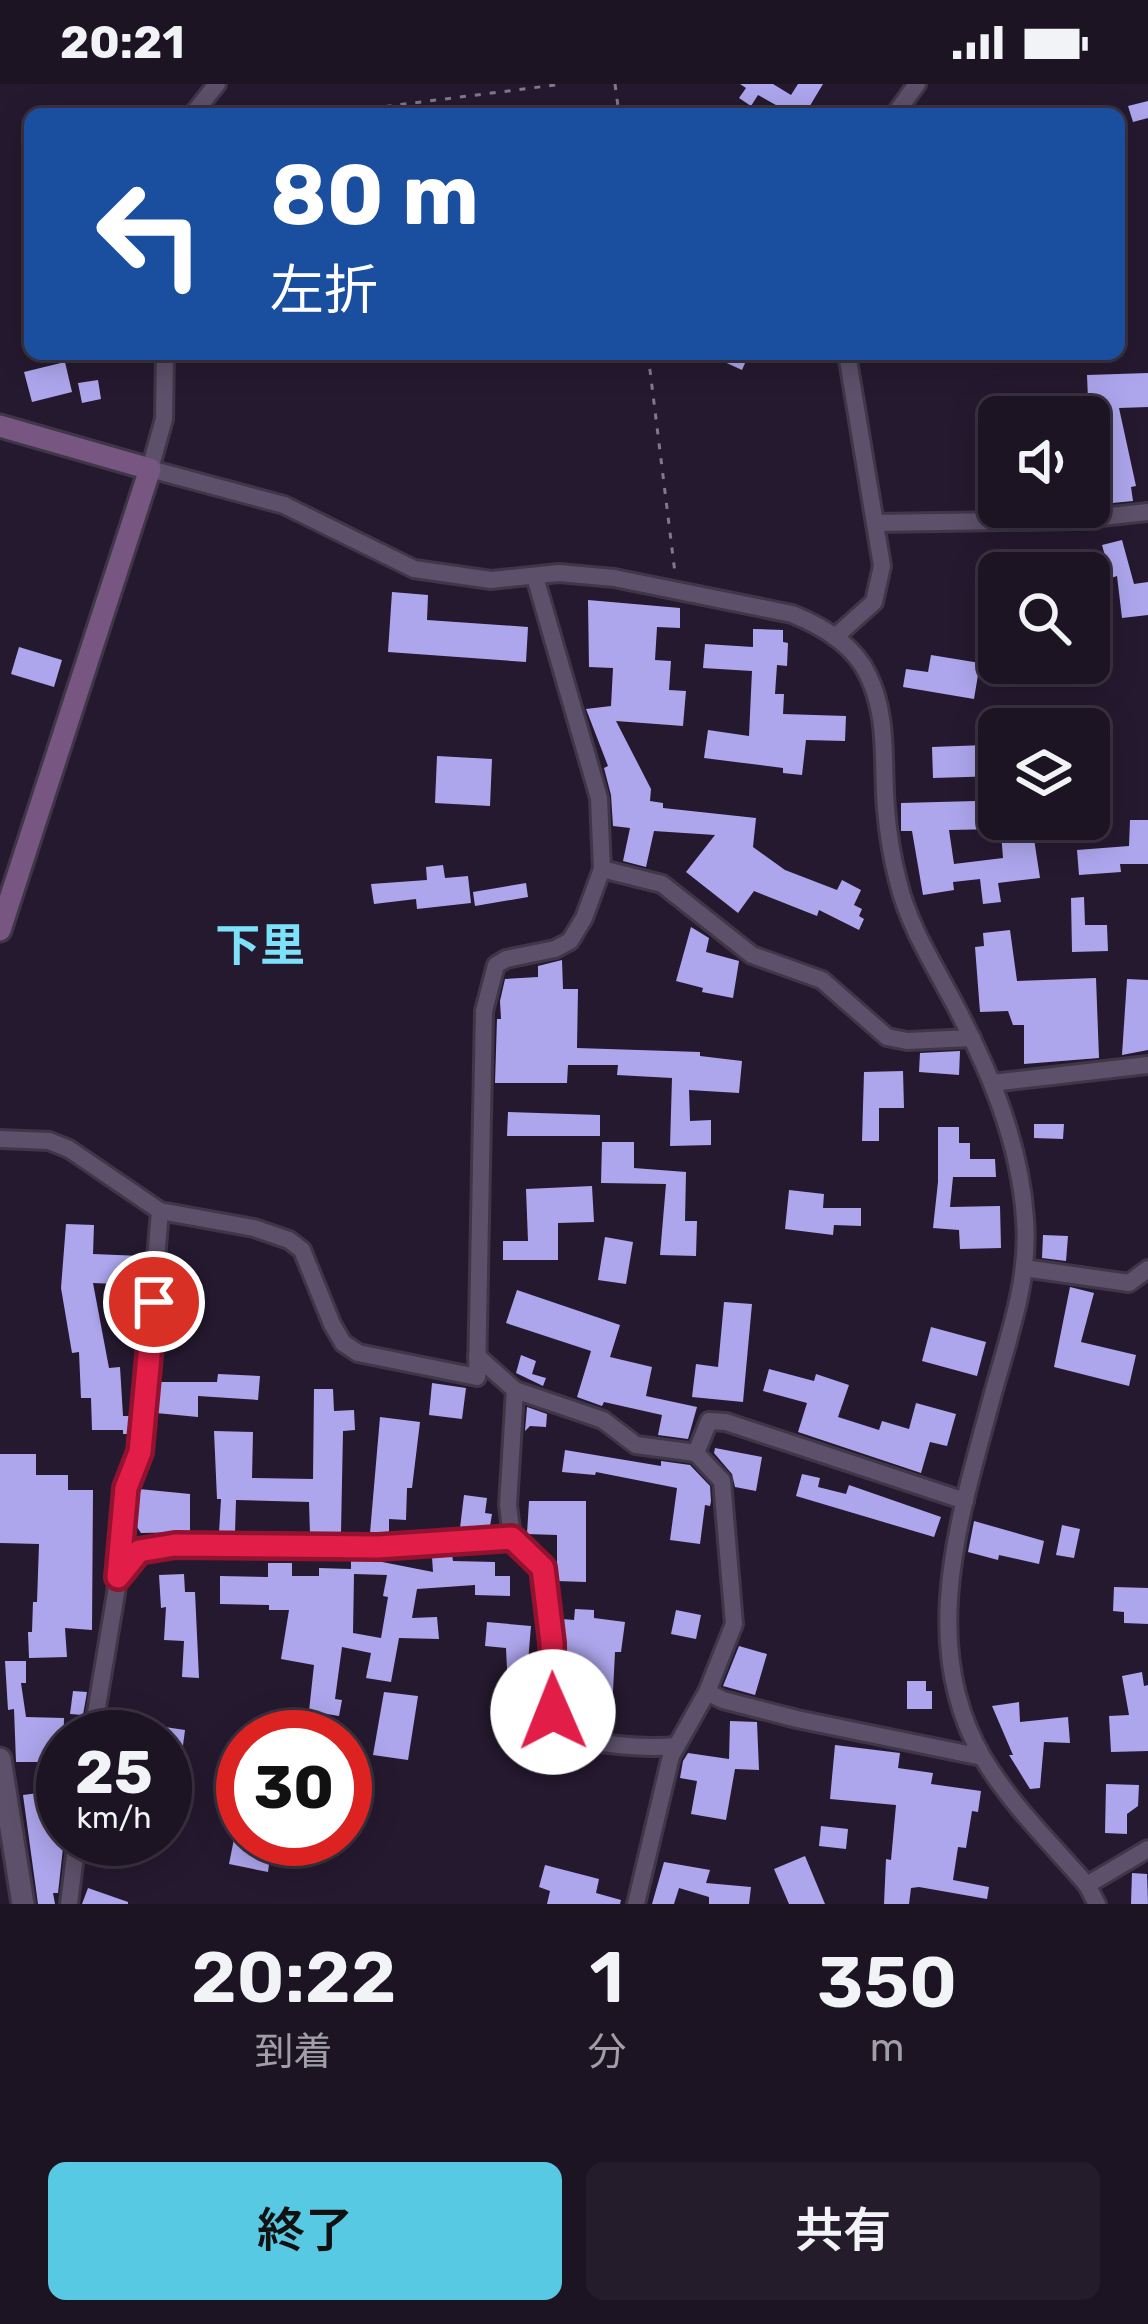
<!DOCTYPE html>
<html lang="ja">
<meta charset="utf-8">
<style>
body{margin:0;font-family:Rubik,"Noto Sans JP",sans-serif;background:#251c2b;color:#f1f3f6;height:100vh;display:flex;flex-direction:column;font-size:45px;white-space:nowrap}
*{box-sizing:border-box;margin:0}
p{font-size:39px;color:#a09ea6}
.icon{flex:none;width:66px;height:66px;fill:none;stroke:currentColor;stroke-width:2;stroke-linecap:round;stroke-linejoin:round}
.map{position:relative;height:1820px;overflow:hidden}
.details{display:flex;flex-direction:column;background:#1c1323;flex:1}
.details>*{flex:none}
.hud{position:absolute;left:24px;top:24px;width:1101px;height:252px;border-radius:18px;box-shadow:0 6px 30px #0003,0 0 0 3px #3a3241;background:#1a4fa0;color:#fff;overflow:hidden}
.buttons{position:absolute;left:978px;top:312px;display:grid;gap:24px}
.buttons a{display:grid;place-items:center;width:132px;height:132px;border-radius:18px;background:#1c1323;box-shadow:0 6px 30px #0003,0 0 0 3px #3a3241;font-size:60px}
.speed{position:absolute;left:36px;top:1626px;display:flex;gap:24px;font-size:60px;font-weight:700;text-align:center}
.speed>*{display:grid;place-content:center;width:156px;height:156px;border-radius:50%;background:#1c1323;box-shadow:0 6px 30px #0003,0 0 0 3px #3a3241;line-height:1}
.speed small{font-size:30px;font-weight:400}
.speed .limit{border:18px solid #d22;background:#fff;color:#111}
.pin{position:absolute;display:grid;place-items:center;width:102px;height:102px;color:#fff;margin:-51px;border:6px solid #fff;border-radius:50%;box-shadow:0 3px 12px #0007}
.me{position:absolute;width:132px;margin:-66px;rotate:359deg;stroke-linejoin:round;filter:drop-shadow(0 0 9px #0008)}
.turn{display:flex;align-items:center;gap:42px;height:252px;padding:0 48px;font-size:54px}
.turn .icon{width:156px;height:156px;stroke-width:2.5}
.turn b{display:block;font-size:84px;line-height:102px}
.eta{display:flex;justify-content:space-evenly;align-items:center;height:204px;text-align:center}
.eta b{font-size:72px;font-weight:600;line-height:84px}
.action{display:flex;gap:24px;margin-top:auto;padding:24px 48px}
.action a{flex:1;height:138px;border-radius:18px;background:#57c9e3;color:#111;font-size:48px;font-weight:600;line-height:138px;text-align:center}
.action a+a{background:#251c2b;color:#f1f3f6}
.status{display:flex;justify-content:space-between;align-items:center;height:84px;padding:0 60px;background:#1c1323;direction:ltr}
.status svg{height:33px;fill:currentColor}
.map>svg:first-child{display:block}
.building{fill:#aea6ed;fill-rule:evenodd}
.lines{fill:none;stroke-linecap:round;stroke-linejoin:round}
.minor-casing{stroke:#3f3648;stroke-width:22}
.tertiary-casing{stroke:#3f3648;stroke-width:27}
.secondary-casing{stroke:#3f3648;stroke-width:27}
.path{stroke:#82788b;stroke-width:3;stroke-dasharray:6 9;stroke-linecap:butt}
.minor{stroke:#5d506a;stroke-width:16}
.tertiary{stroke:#5d506a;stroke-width:21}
.secondary{stroke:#775681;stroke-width:21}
.route-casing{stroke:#92132f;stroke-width:30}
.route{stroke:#e11d48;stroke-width:21}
.labels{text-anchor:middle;stroke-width:12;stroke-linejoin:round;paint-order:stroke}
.neighbourhood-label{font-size:45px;font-weight:bold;fill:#7ce1f9;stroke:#25192f}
</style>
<div class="status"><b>20:21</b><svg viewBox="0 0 49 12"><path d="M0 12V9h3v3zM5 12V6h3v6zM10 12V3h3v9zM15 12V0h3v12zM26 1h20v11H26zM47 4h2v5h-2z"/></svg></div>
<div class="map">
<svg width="1148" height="1820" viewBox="0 0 1148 1820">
<rect width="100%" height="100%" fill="#25192f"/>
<!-- building -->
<g class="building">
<polygon points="740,0 773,0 791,11 798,0 823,0 805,30 792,30 758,11 751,22 739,14 746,4"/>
<polygon points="1148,17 1148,34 1133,38 1128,22"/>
<polygon points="707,270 749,270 742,286"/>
<polygon points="65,278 72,308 32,318 24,288"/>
<polygon points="1148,289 1148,323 1119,324 1136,402 1131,403 1133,417 1102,420 1089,340 1087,291"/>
<polygon points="98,296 101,315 82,319 78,299"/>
<polygon points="1122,456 1134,500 1148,498 1148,531 1122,534 1117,492 1111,494 1102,461"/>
<polygon points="392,508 428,511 427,536 528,543 526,578 388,568"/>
<polygon points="588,516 680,524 680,544 657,543 655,576 671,577 669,606 686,607 683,642 616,637 651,705 650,717 663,719 663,724 756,734 753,763 785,786 837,806 842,796 861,806 854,821 862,825 859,832 864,835 859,846 819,826 817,832 754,807 738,829 686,788 715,751 654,747 646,783 623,777 630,744 613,742 611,711 604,684 608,682 586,625 611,622 613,584 589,583"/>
<polygon points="753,545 783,546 783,558 788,559 787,582 777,581 775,610 784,610 783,630 846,632 845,657 806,656 802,691 783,689 783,684 704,674 708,646 749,652 752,587 703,584 705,560 753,563"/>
<polygon points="19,563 62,576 54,603 11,590"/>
<polygon points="931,571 980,579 974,615 903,603 906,585 928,588"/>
<polygon points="999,656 999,692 933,694 932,663 985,661 984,657"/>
<polygon points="437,672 492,675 490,722 435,719"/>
<polygon points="976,717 976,720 999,719 999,745 949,746 954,780 1003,774 1000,735 1031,735 1040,794 998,799 1001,818 983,820 980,795 953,798 954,806 923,811 912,747 901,747 901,719"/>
<polygon points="1130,736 1148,736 1148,780 1120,780 1121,788 1079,791 1077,766 1129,762"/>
<polygon points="443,781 445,794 468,792 471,819 417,825 416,815 374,820 371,800 427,796 426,783"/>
<polygon points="526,799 528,813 475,822 473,808"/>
<polygon points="1084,813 1085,841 1107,841 1108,867 1072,868 1071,814"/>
<polygon points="691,843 709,854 706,868 739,877 733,914 702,908 703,904 676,897"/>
<polygon points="1010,846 1017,897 1096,894 1099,974 1024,980 1024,941 1013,941 1008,927 980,928 975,863 984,862 983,849"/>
<polygon points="562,876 563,905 578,905 577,964 700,968 700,972 742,977 739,1009 689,1006 690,1037 711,1036 711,1061 670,1062 672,994 617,991 618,981 568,981 567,999 495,999 497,935 501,935 500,917 505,895 538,893 538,882"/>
<polygon points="1127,895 1148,896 1148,966 1122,971"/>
<polygon points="960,967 959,991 919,988 920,969"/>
<polygon points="903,987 904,1024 879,1024 879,1057 862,1057 864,988"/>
<polygon points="508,1028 600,1031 600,1052 507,1052"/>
<polygon points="1034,1040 1064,1040 1063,1055 1034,1054"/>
<polygon points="938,1043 959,1043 959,1059 970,1059 970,1075 995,1075 996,1093 953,1093 950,1123 1000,1122 1001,1164 960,1165 959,1146 933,1144 938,1098"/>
<polygon points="602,1058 634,1058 634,1084 686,1088 685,1137 697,1137 696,1172 660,1171 666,1100 601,1099"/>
<polygon points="592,1102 594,1138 558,1139 558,1176 503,1176 503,1157 528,1157 526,1105"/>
<polygon points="789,1106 824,1110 823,1124 861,1124 861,1142 834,1141 833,1151 785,1145"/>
<polygon points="66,1140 94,1141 93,1170 141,1172 140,1201 93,1199 109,1284 120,1283 123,1332 130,1332 129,1350 123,1350 123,1346 92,1346 91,1314 81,1314 79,1268 72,1269 61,1204"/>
<polygon points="1043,1151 1068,1152 1066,1177 1042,1174"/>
<polygon points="605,1153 633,1158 626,1200 598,1196"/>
<polygon points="1070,1203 1094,1209 1081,1258 1136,1271 1129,1302 1054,1283"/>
<polygon points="517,1206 620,1241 610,1273 652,1283 646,1312 697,1323 688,1355 658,1351 662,1331 604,1318 602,1322 577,1313 591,1267 506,1239"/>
<polygon points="724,1218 752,1220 743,1318 692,1313 696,1280 718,1283"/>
<polygon points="931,1243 986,1258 977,1292 922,1277"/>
<polygon points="521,1271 536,1277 532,1290 546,1294 543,1302 516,1289"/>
<polygon points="769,1285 814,1297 816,1290 849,1301 838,1333 879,1346 882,1337 909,1345 916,1319 956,1330 947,1362 930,1358 921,1389 798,1348 807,1319 763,1307"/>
<polygon points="218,1290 260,1292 258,1316 198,1312 198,1333 156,1329 159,1298 217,1298"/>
<polygon points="432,1299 466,1304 462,1335 429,1331"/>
<polygon points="314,1305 333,1305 334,1327 354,1326 355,1346 343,1347 341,1449 310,1450 309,1418 236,1416 235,1449 219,1449 221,1415 217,1415 214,1347 253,1348 252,1394 313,1395"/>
<polygon points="527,1323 547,1330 546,1343 530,1342 525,1347"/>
<polygon points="380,1333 420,1338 412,1404 407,1404 406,1436 389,1435 389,1449 385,1450 370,1449"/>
<polygon points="715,1364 762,1373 756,1407 735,1403 732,1390 714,1369"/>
<polygon points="565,1366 661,1382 661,1377 690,1381 710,1402 711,1417 710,1422 705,1421 700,1460 670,1456 677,1404 596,1388 595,1391 562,1388"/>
<polygon points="0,1370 36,1370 36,1391 68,1391 68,1406 93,1406 92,1546 65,1544 67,1573 29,1574 28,1548 32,1548 33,1518 37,1518 39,1460 0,1459"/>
<polygon points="802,1390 820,1394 818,1403 846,1410 849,1401 941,1433 934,1453 796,1412"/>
<polygon points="139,1405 190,1410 190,1448 141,1449 135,1440"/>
<polygon points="464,1411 487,1414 485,1429 492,1430 490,1442 460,1444"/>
<polygon points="529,1417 586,1417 586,1498 557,1497 557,1451 527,1450"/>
<polygon points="974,1437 1044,1457 1039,1480 999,1471 998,1476 968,1468"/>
<polygon points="1062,1441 1080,1445 1074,1474 1056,1471"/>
<path d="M452 1471 453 1477 495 1478V1492H510V1512L475 1511V1501L417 1505 412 1534 437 1533 439 1555 399 1554 391 1598 366 1594 371 1569 342 1563 335 1615 342 1616 339 1632 309 1627 314 1581 281 1575 289 1526H269V1521L220 1520V1492L268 1493V1479H292V1492H319V1484L351 1485V1475L372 1476 433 1488 432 1473ZM354 1490 387 1491 383 1512 388 1513 381 1554 353 1549Z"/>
<polygon points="184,1490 185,1508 195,1508 199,1594 182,1593 184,1557 164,1556 166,1523 161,1524 159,1491"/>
<polygon points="1114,1503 1148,1504 1148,1540 1124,1539 1124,1528 1113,1527"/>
<polygon points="575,1525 594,1526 594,1534 625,1538 621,1568 615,1568 611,1647 566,1637 562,1535 574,1536"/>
<polygon points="676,1526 701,1531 696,1555 671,1550"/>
<polygon points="487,1538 531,1542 528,1578 532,1578 533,1604 508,1605 506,1564 485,1562"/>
<polygon points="739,1562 767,1570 755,1611 723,1602"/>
<polygon points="5,1577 26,1577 26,1599 21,1599 26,1633 64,1634 63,1678 16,1678 14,1625 8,1626"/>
<polygon points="1142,1588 1144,1602 1148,1601 1148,1667 1111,1668 1109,1632 1129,1631 1122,1592"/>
<polygon points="907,1597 926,1597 926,1607 932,1607 932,1625 907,1625"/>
<polygon points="73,1607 87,1608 83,1631 70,1630"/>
<polygon points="384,1608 418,1612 408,1676 373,1671"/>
<polygon points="1019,1618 1020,1638 1068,1633 1070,1659 1044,1658 1040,1704 1030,1705 1009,1671 1013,1671 992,1622"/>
<polygon points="730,1637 757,1638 759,1686 735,1685 726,1736 691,1730 697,1697 680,1694 683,1677 688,1669 729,1675"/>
<polygon points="165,1643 185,1646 180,1685 165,1683"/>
<polygon points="835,1661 900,1669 898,1684 933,1689 931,1700 981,1707 978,1728 972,1727 966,1764 958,1763 953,1796 989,1803 987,1815 919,1803 911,1804 909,1820 884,1820 886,1775 891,1776 896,1721 830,1715"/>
<polygon points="1106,1700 1139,1701 1138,1722 1127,1730 1127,1750 1105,1749"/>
<polygon points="62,1706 64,1755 58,1809 53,1809 55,1820 38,1820 23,1711"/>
<polygon points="821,1742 848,1745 846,1765 819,1762"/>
<polygon points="234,1755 309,1755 303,1780 270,1773 268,1788 229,1780"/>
<polygon points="805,1772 825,1820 789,1820 774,1785"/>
<polygon points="664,1778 710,1786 706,1799 751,1803 749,1820 709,1820 709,1813 679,1804 674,1820 652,1820"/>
<polygon points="545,1781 599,1795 596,1809 621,1816 620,1820 547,1820 550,1807 539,1803"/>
<polygon points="1132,1789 1147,1790 1148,1820 1131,1820"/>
<polygon points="88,1804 128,1818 128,1820 82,1820"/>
</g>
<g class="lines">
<defs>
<g id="minor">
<polyline points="193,30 217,0"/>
<polyline points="895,30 917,0"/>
<path d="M165 270 164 335 150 385 284 421 414 485 491 496 559 489 614 494 792 530C822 542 854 561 868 591 889 634 882 680 886 725 888 749 892 774 898 797 908 841 934 881 955 921 990 988 1020 1058 1025 1135 1030 1196 1008 1254 992 1313 961 1430 916 1560 983 1674 1011 1721 1052 1760 1087 1801L1148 1765"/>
<polyline points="875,439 1074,436 1148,428"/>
<polyline points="835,553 874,518 882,482 847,270"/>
<polyline points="602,785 662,800 752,871 822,896 887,953 907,957 972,954"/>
<polyline points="992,999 1148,981"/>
<polyline points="0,1055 49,1057 69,1065 160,1127 254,1144 289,1156 302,1166 332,1240 343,1259 358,1269 477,1293 484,927 496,881 506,875 555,865 570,857 584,834 602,785 599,714 535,493"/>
<polyline points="1024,1184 1129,1199 1148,1185"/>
<polyline points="477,1272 515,1306 603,1336 636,1361 696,1369"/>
<polyline points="512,1453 508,1421 515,1306"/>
<path d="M118 1493 139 1467 175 1461 378 1463 512 1453 543 1484 552 1559 553 1646C582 1660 642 1665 675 1662"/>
<polyline points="707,1608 723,1616 797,1635 982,1673"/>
<polyline points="92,1653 116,1509 126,1404 140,1368 160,1127"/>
<polyline points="1087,1801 1097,1820"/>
<polyline points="69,1820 77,1755"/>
<polyline points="636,1820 671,1672 707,1608 734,1540 722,1397 696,1369 709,1337 726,1338 965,1417"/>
</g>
<polyline id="tertiary" points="0,1675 23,1820"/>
<polyline id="secondary" points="0,342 150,385 0,846"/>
</defs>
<!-- minor casing -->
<use href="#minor" class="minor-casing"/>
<!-- tertiary casing -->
<use href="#tertiary" class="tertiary-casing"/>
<!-- secondary casing -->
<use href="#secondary" class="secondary-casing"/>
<!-- path -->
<g class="path">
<polyline points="615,0 619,30"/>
<polyline points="326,30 563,0"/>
<polyline points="648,270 675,489"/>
</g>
<!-- minor -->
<use href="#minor" class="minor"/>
<!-- tertiary -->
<use href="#tertiary" class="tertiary"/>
<!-- secondary -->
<use href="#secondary" class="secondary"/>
</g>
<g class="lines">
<defs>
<polyline id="route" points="154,1218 140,1368 126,1404 118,1493 139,1467 175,1461 378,1463 512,1454 543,1484 552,1559 553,1628"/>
</defs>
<!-- route casing -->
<use href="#route" class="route-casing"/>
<!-- route -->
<use href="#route" class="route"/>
</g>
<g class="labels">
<!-- neighbourhood labels -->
<g class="neighbourhood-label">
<text x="260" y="877">下里</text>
</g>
</g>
</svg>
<div class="buttons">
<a><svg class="icon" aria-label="sound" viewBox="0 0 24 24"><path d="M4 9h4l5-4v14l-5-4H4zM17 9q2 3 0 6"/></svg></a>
<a><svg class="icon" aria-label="search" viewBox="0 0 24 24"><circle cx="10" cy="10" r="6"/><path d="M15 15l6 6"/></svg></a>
<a><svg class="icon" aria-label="layers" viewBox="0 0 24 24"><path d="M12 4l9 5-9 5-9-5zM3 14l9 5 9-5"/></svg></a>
</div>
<div class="speed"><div>25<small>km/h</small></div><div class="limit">30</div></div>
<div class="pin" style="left:154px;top:1218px;background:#d93025"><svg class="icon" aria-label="arrive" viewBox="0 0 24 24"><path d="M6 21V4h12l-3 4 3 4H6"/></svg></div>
<svg class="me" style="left:553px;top:1628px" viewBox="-20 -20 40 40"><circle r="19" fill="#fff"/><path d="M0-13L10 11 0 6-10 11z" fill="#e11d48"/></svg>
<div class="hud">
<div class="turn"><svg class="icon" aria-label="left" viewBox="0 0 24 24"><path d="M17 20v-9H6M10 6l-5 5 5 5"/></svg><div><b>80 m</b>左折</div></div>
</div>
</div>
<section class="details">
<div class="eta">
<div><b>20:22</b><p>到着</p></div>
<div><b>1</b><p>分</p></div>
<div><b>350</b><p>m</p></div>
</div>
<div class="action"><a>終了</a><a>共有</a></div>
</section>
